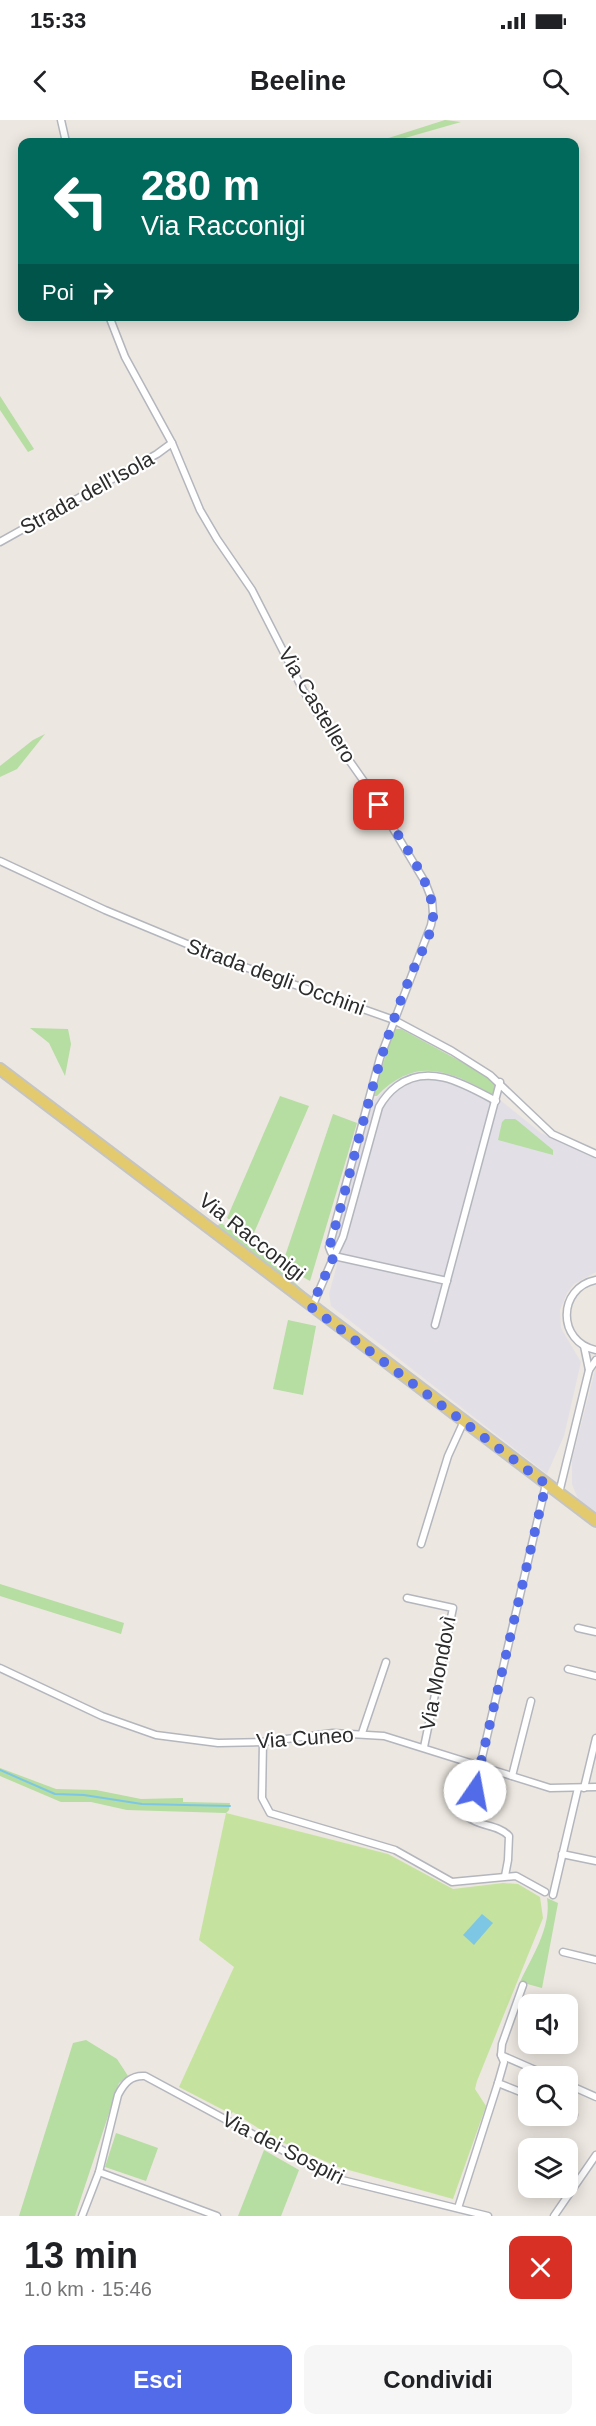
<!DOCTYPE html>
<html lang="it">
<meta charset="utf-8">
<style>
body{margin:0;font-family:Helvetica,sans-serif;background:#f6f6f6;color:#202124;height:100vh;display:flex;flex-direction:column;font-size:22px;white-space:nowrap}
*{box-sizing:border-box;margin:0}
p{font-size:20px;color:#757577}
.icon{flex:none;width:33px;height:33px;fill:none;stroke:currentColor;stroke-width:2;stroke-linecap:round;stroke-linejoin:round}
.map{position:relative;height:2096px;overflow:hidden}
.side{display:flex;flex-direction:column;background:#fff;flex:1}
.side>*{flex:none}
.hud{position:absolute;left:18px;top:18px;width:561px;height:183px;border-radius:12px;box-shadow:0 3px 15px #0003;background:#00695c;color:#fff;overflow:hidden}
.buttons{position:absolute;left:518px;top:1874px;display:grid;gap:12px}
.buttons a{display:grid;place-items:center;width:60px;height:60px;border-radius:12px;background:#fff;box-shadow:0 3px 15px #0003;font-size:30px}
.pin{position:absolute;display:grid;place-items:center;width:51px;height:51px;color:#fff;margin:-26px;border-radius:12px;box-shadow:0 3px 9px #0006}
.me{position:absolute;width:66px;margin:-33px;rotate:12deg;stroke-linejoin:round;filter:drop-shadow(0 0 4px #0008)}
.turn{display:flex;align-items:center;gap:21px;height:126px;padding:0 24px;font-size:27px}
.turn .icon{width:78px;height:78px;stroke-width:2.5}
.turn b{display:block;font-size:42px;line-height:51px}
.then{display:flex;align-items:center;height:57px;padding:0 24px;background:#0003;gap:12px;font-size:22px}
.round{display:grid;place-items:center;flex:none;width:63px;height:63px;border-radius:12px;background:#f6f6f6}
.overview{display:flex;align-items:center;justify-content:space-between;height:102px;padding:0 24px}
h1{font-size:36px;font-weight:700;line-height:45px}
.primary-button{display:flex;gap:12px;margin-top:auto;padding:12px 24px}
.primary-button a{flex:1;height:69px;border-radius:12px;background:#516be9;color:#fff;font-size:24px;font-weight:700;line-height:69px;text-align:center}
.primary-button a+a{background:#f6f6f6;color:#202124}
.status{display:flex;justify-content:space-between;align-items:center;height:42px;padding:0 30px;background:#fff;direction:ltr}
.status svg{height:16px;fill:currentColor}
header{display:flex;justify-content:space-between;align-items:center;height:78px;padding:0 24px;background:#fff;font-size:27px;font-weight:700}
.map>svg:first-child{display:block}
.industrial{fill:#e2e0e6}
.green{fill:#b6dda2}
.pitch{fill:#c5e39f}
.water{fill:#7ec7e4}
.lines{fill:none;stroke-linecap:round;stroke-linejoin:round}
.stream{stroke:#7ec7e4;stroke-width:2}
.minor-casing{stroke:#b4b6be;stroke-width:9}
.primary-casing{stroke:#c4c4c4;stroke-width:14}
.minor{stroke:#fff;stroke-width:6}
.primary{stroke:#e4ca6e;stroke-width:10}
.route{stroke:#516be9;stroke-width:10;stroke-dasharray:0 18}
.labels{text-anchor:middle;stroke-width:4.5;stroke-linejoin:round;paint-order:stroke}
.street-label{font-size:21px;fill:#2c2c2c;stroke:#fff}
</style>
<div class="status"><b>15:33</b><svg viewBox="0 0 49 12"><path d="M0 12V9h3v3zM5 12V6h3v6zM10 12V3h3v9zM15 12V0h3v12zM26 1h20v11H26zM47 4h2v5h-2z"/></svg></div>
<header><svg class="icon" aria-label="back" viewBox="0 0 24 24"><path d="M15 5l-7 7 7 7"/></svg>Beeline<svg class="icon" aria-label="search" viewBox="0 0 24 24"><circle cx="10" cy="10" r="6"/><path d="M15 15l6 6"/></svg></header>
<div class="map">
<svg width="596" height="2096" viewBox="0 0 596 2096">
<rect width="100%" height="100%" fill="#ece7e0"/>
<!-- industrial -->
<g class="industrial">
<polygon points="439,951 463,958 494,975 541,1013 596,1038 596,1152 574,1164 567,1173 560,1190 561,1208 581,1242 564,1316 547,1354 331,1186 329,1174 337,1145 333,1125 372,982 395,960 412,952"/>
<polygon points="596,1247 596,1394 579,1381 572,1364 572,1340"/>
</g>
<!-- green -->
<g class="green">
<polygon points="445,0 461,2 391,22 376,22"/>
<polygon points="0,276 34,329 28,332 0,290"/>
<polygon points="45,614 17,649 0,657 0,646 33,620"/>
<polygon points="30,908 68,909 71,924 65,956 49,923"/>
<path d="M394 909H401L484 954 495 964 493 975C451 951 416 935 377 976H373Z"/>
<polygon points="280,976 309,986 253,1115 227,1098"/>
<polygon points="333,994 357,1003 310,1161 282,1145"/>
<polygon points="505,999 515,999 518,1001 553,1030 553,1035 498,1020 502,1002"/>
<polygon points="221,1103 256,1128 305,1172 305,1176 223,1113 217,1106"/>
<polygon points="288,1200 316,1206 303,1275 273,1269"/>
<polygon points="0,1464 124,1503 121,1514 0,1476"/>
<polygon points="0,1648 56,1669 96,1670 141,1679 183,1678 183,1682 230,1683 229,1690 226,1693 127,1690 91,1682 61,1682 0,1656"/>
<path d="M547 1778 558 1783 542 1868 520 1862C532 1837 552 1806 547 1778Z"/>
<polygon points="86,1920 117,1939 128,1956 119,1963 75,2096 19,2096 73,1923"/>
<polygon points="116,2013 158,2028 146,2061 105,2047"/>
<polygon points="264,2030 299,2050 281,2096 238,2096"/>
</g>
<!-- pitch -->
<polygon class="pitch" points="226,1693 388,1734 453,1769 503,1763 518,1764 540,1777 543,1798 477,1961 475,1969 486,1986 453,2079 338,2047 275,2019 233,1992 231,1994 179,1967 234,1847 199,1820"/>
<!-- water -->
<polygon class="water" points="482,1794 493,1803 474,1825 463,1815"/>
<g class="lines">
<!-- stream -->
<polyline class="stream" points="0,1650 55,1674 84,1675 142,1684 230,1686"/>
<defs>
<g id="minor">
<polyline points="61,0 66,22"/>
<polyline points="109,196 125,237 172,323 200,390 217,419 252,470 303,570 325,606 370,670 425,762 432,780 433,794 431,805 380,938 329,1127 331,1132 334,1136 312,1187"/>
<polyline points="0,422 157,334 172,323"/>
<polyline points="0,741 105,790 228,841 394,900 452,931 490,955 552,1014 596,1034"/>
<path d="M596 1160C557 1168 557 1222 596 1230"/>
<path d="M447 1161 334 1136 343 1117 379 987C384 978 389 972 397 966 429 942 466 965 496 981"/>
<polyline points="435,1205 500,962"/>
<polyline points="584,1226 589,1250"/>
<polyline points="559,1373 589,1250 596,1240"/>
<polyline points="421,1424 448,1336 464,1301"/>
<polyline points="407,1478 453,1488 424,1627"/>
<polyline points="578,1508 596,1512"/>
<polyline points="0,1548 102,1596 156,1615 218,1623 263,1622 333,1613 384,1616 550,1668 596,1667"/>
<polyline points="568,1549 596,1556"/>
<polyline points="362,1613 386,1542"/>
<polyline points="263,1622 262,1678 270,1693 395,1730 452,1762 516,1756 545,1772"/>
<polyline points="480,1646 546,1364"/>
<path d="M484 1647 467 1696C478 1707 498 1704 509 1716L508 1740 505 1756"/>
<polyline points="512,1656 531,1581"/>
<polyline points="584,1668 596,1618"/>
<polyline points="562,1734 596,1741"/>
<polyline points="553,1775 578,1668"/>
<polyline points="563,1832 596,1840"/>
<polyline points="523,1865 502,1924 501,1935 549,1956"/>
<polyline points="501,1935 504,1942 498,1963 528,1975"/>
<polyline points="567,1964 596,1977"/>
<polyline points="567,1992 574,1995"/>
<polyline points="99,2052 217,2096"/>
<polyline points="458,2088 498,1963"/>
<path d="M82 2096 99 2052 118 1975C124 1963 131 1955 145 1956L334 2058 488 2096"/>
<polyline points="554,2096 596,2035"/>
</g>
<polyline id="primary" points="0,949 596,1401"/>
</defs>
<!-- minor casing -->
<use href="#minor" class="minor-casing"/>
<!-- primary casing -->
<use href="#primary" class="primary-casing"/>
<!-- minor -->
<use href="#minor" class="minor"/>
<!-- primary -->
<use href="#primary" class="primary"/>
</g>
<g class="lines">
<!-- route -->
<path class="route" d="M379 685C397 715 429 756 433 790 435 812 419 835 411 855 375 940 358 1029 332 1118 330 1125 328 1130 334 1136L311 1187 546 1364 480 1646 484 1647 475 1671"/>
</g>
<g class="labels">
<!-- street labels -->
<g class="street-label">
<text transform="translate(87 373) rotate(-29)" y="7">Strada dell'Isola</text>
<text transform="translate(317 585) rotate(59)" y="7">Via Castellero</text>
<text transform="translate(276 857) rotate(20)" y="7">Strada degli Occhini</text>
<text transform="translate(252 1117) rotate(38)" y="7">Via Racconigi</text>
<text transform="translate(438 1553) rotate(-79)" y="7">Via Mondovì</text>
<text transform="translate(305 1618) rotate(-4)" y="7">Via Cuneo</text>
<text transform="translate(283 2028) rotate(27)" y="7">Via dei Sospiri</text>
</g>
</g>
</svg>
<div class="buttons">
<a><svg class="icon" aria-label="sound" viewBox="0 0 24 24"><path d="M4 9h4l5-4v14l-5-4H4zM17 9q2 3 0 6"/></svg></a>
<a><svg class="icon" aria-label="search" viewBox="0 0 24 24"><circle cx="10" cy="10" r="6"/><path d="M15 15l6 6"/></svg></a>
<a><svg class="icon" aria-label="layers" viewBox="0 0 24 24"><path d="M12 4l9 5-9 5-9-5zM3 14l9 5 9-5"/></svg></a>
</div>
<div class="pin" style="left:379px;top:685px;background:#d93025"><svg class="icon" aria-label="arrive" viewBox="0 0 24 24"><path d="M6 21V4h12l-3 4 3 4H6"/></svg></div>
<svg class="me" style="left:475px;top:1671px" viewBox="-20 -20 40 40"><circle r="19" fill="#fff"/><path d="M0-13L10 11 0 6-10 11z" fill="#516be9"/></svg>
<div class="hud">
<div class="turn"><svg class="icon" aria-label="left" viewBox="0 0 24 24"><path d="M17 20v-9H6M10 6l-5 5 5 5"/></svg><div><b>280 m</b>Via Racconigi</div></div>
<div class="then">Poi<svg class="icon" aria-label="right" viewBox="0 0 24 24"><path d="M7 20v-9h11M14 6l5 5-5 5"/></svg></div>
</div>
</div>
<section class="side">
<div class="overview"><div><h1>13 min</h1><p>1.0 km · 15:46</p></div><a class="round" style="background:#d93025;color:#fff"><svg class="icon" aria-label="close" viewBox="0 0 24 24"><path d="M6 6l12 12M18 6L6 18"/></svg></a></div>
<div class="primary-button"><a>Esci</a><a>Condividi</a></div>
</section>
